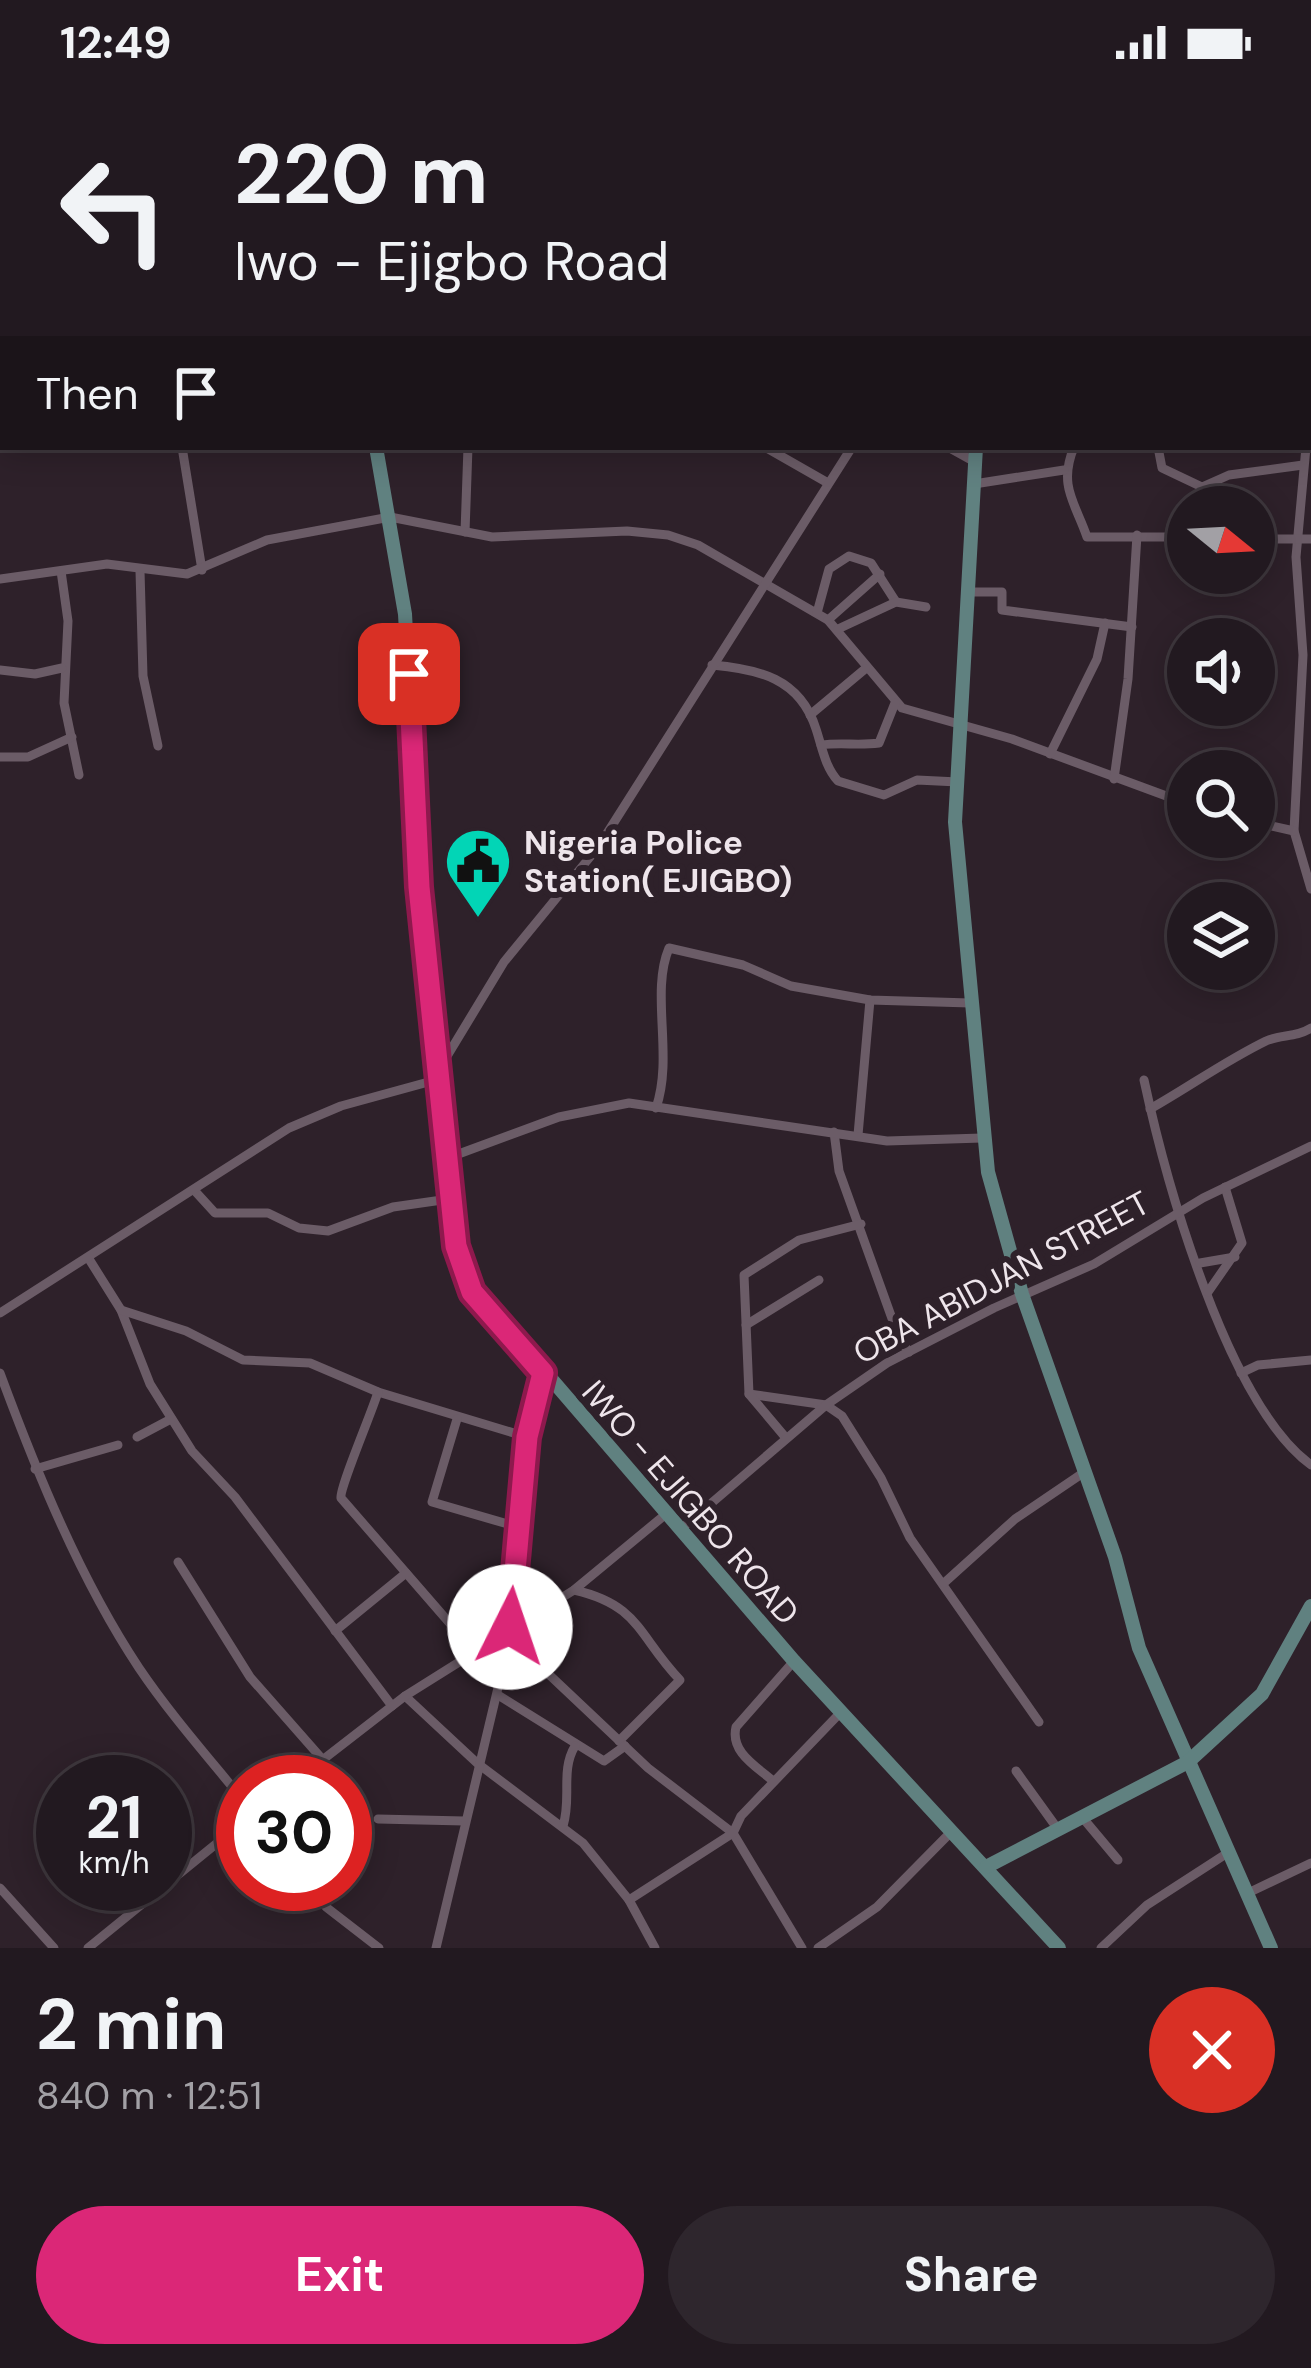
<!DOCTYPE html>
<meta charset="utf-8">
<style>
body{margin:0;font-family:"DM Sans",sans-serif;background:#2e262d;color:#f1f3f6;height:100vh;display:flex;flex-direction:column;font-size:45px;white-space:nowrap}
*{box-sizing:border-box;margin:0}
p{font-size:39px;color:#a2a0a5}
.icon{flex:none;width:66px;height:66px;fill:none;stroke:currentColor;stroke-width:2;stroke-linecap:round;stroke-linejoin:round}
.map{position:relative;height:1864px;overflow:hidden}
.sheet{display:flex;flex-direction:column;background:#221920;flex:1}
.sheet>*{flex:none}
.guide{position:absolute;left:0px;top:0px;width:1311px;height:366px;box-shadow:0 6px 30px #0003,0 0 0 3px #3f383e;background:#221920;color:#f1f3f6;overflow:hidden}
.needle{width:78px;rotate:108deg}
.controls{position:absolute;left:1167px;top:402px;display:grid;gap:24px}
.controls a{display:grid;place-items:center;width:108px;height:108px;border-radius:50%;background:#221920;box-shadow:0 6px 30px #0003,0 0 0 3px #3f383e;font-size:60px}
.speed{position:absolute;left:36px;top:1671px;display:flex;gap:24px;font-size:60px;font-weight:700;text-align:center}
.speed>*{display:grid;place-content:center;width:156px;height:156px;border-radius:50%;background:#221920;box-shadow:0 6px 30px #0003,0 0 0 3px #3f383e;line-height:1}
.speed small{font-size:30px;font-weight:400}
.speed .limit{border:18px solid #d22;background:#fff;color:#111}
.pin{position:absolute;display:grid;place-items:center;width:102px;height:102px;color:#fff;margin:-51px;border-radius:24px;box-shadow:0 6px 18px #0006}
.me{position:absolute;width:132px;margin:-66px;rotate:4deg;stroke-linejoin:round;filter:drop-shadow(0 0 9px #0008)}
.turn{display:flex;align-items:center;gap:42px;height:252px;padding:0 36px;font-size:54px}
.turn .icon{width:156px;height:156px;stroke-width:2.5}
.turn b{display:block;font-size:84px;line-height:102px}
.then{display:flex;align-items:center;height:114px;padding:0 36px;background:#0003;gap:24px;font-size:45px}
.round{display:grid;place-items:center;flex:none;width:126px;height:126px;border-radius:63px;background:#2e262d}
.head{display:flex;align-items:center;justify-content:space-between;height:204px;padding:0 36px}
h1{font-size:72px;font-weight:700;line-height:90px}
.button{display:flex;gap:24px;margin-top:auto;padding:24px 36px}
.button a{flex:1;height:138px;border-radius:72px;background:#db2777;color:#fff;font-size:48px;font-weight:700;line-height:138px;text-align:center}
.button a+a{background:#2e262d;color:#f1f3f6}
.status{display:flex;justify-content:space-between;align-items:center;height:84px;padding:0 60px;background:#221920;direction:ltr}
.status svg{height:33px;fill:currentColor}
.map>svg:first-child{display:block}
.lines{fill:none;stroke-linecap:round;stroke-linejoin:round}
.street{stroke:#6b5c67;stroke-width:9}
.secondary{stroke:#608180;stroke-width:14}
.route-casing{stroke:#8e194d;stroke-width:30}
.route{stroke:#db2777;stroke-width:21}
.labels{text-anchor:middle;stroke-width:12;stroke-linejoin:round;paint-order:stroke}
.poi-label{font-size:33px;font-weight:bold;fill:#eee5eb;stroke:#2e212a;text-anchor:start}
.street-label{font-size:33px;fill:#eee5eb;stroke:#2e212a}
</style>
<div class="status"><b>12:49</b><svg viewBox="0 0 49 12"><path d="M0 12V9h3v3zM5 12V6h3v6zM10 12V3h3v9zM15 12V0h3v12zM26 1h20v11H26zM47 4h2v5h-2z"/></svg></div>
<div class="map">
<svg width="1311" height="1864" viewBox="0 0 1311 1864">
<rect width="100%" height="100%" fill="#2e212a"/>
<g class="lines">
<!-- street -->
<g class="street">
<polyline points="1096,0 1101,3"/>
<polyline points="1241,0 1242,3"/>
<polyline points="592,3 611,0"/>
<polyline points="941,3 950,0"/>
<polyline points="1014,3 1014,0"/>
<polyline points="1308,30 1311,29"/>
<polyline points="1308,201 1311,200"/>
<polyline points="1308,259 1311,275"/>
<polyline points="0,337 3,338"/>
<polyline points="1308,351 1311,332"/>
<polyline points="182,363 202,486"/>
<polyline points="765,363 828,399"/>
<polyline points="948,363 975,378"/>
<path d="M1074 363C1058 402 1075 418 1087 453H1188"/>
<polyline points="1158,363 1162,384 1202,403 1229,391 1303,381"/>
<polyline points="1306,363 1296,473 1303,571 1294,747 1311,805"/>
<polyline points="974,400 1064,386"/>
<polyline points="465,448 468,363"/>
<polyline points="1254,455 1311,455"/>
<polyline points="61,487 68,537 64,619 79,691"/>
<polyline points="140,487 143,592 158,662"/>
<polyline points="0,495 107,480 187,490 267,456 390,433 492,453 627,447 668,451 698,461 828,536 902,624 1012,655 1188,720"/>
<polyline points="967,508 1002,508 1002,526 1132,543"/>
<polyline points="817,529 829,485 849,472 871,479 896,518"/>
<polyline points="828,536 880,490"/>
<polyline points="838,545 896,518 926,523"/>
<path d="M712 581C758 585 800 594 816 645 822 663 825 683 838 697L884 711 917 696 958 698"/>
<polyline points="0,586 35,590 62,584"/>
<polyline points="810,631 865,585"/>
<path d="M821 661C842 658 857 662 879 659L895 619"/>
<polyline points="1050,670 1097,575 1105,539"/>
<polyline points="0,673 28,673 72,653"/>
<polyline points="1114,695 1128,595 1137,451"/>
<polyline points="1254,738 1294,747"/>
<path d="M1144 996C1166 1098 1227 1319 1311 1381"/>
<path d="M656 1024C674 972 650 909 669 864L743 881 791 902 870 916 970 919"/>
<path d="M1150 1025C1189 1003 1225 977 1266 957 1282 950 1295 954 1311 944"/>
<polyline points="834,1048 839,1087 899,1254 909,1268"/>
<polyline points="858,1051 870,916"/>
<polyline points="445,1075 559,1033 629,1019 887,1057 982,1054"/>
<polyline points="194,1106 215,1129 268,1129 299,1144 328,1147 393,1123 449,1115"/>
<polyline points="89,1175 121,1226 150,1300 192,1367 235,1413 392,1622"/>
<polyline points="1200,1179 1235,1173"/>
<polyline points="1208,1208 1242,1159 1225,1103"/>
<polyline points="121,1226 186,1247 243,1276 310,1279 378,1308 527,1353"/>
<polyline points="0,1229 289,1044 341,1022 432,997 504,878 599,762 852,363"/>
<polyline points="746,1241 819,1196"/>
<path d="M0 1289C37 1389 80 1495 139 1584 170 1630 208 1673 243 1716"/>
<polyline points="1241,1289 1258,1281 1311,1276"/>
<path d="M378 1308C372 1328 339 1405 341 1414L473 1566"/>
<polyline points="749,1310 826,1321 842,1332 881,1394 910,1454 1039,1638"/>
<polyline points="457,1335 432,1418 518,1443"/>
<polyline points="137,1353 171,1335"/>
<polyline points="786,1354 749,1310 744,1191 799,1156 861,1140"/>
<polyline points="35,1385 118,1361"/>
<polyline points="680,1446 826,1321 887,1279 994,1224 1094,1180 1203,1114 1311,1062"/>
<polyline points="178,1478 250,1593 323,1676"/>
<polyline points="944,1499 1015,1435 1083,1389"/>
<path d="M574 1506C640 1521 638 1552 680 1596L619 1657"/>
<polyline points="335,1547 406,1489"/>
<polyline points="507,1566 541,1583 648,1684 733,1749 802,1864"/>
<polyline points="498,1611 604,1677 625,1662"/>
<polyline points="405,1612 477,1679 583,1759 629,1816 655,1864"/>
<polyline points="1016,1687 1057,1744"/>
<path d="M773 1697C756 1682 730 1668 736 1643L794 1577"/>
<polyline points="294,1698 405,1612 574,1506 666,1430"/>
<polyline points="1082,1733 1118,1776"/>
<polyline points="378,1735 464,1737"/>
<path d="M563 1742C572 1714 560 1687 575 1662"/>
<polyline points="307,1800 326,1823 379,1864"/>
<polyline points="0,1804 54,1864"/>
<polyline points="1248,1809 1311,1779"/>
<polyline points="629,1816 733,1749 741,1732 841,1628"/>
<polyline points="88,1864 243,1738"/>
<polyline points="436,1864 507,1566 527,1353 543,1289"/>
<polyline points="818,1864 877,1823 952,1747"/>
<polyline points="1101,1864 1147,1821 1229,1768"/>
</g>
<!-- secondary -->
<g class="secondary">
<polyline points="283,0 284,3"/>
<polyline points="1084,3 1086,0"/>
<polyline points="376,363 405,530 422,838 451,1129 466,1196 794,1577 1059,1864"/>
<polyline points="976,363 955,738 988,1088 1022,1210 1115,1473 1139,1564 1271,1864"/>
<polyline points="986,1783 1188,1678 1262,1610 1311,1522"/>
</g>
</g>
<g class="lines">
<defs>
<polyline id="route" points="409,590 419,803 456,1162 472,1208 543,1289 527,1353 510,1543"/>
</defs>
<!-- route casing -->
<use href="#route" class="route-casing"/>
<!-- route -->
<use href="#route" class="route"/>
</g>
<!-- icons -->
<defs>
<symbol id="civic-pin" viewBox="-11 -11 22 30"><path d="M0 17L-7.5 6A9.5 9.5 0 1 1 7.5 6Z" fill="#02d5b6" stroke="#2e212a"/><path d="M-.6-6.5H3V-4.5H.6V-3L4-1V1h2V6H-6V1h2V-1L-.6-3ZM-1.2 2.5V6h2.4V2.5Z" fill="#111"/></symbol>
</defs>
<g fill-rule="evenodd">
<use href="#civic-pin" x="440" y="739" width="76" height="104"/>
</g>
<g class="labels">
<!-- poi labels -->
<g class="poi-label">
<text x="524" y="770">Nigeria Police<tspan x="524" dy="38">Station( EJIGBO)</tspan></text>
</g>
<!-- street labels -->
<g class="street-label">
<text transform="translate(1001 1193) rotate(-28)" y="12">OBA ABIDJAN STREET</text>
<text transform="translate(691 1418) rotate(49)" y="12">IWO - EJIGBO ROAD</text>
</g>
</g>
</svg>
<div class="controls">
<a><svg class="needle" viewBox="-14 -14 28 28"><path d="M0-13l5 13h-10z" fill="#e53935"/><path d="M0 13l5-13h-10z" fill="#a2a0a5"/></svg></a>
<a><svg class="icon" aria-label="sound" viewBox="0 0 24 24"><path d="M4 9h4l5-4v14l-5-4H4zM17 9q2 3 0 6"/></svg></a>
<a><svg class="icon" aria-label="search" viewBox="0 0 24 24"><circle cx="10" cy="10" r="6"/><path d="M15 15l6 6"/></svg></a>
<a><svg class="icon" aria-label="layers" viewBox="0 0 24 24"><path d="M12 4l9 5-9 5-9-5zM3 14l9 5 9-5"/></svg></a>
</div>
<div class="speed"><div>21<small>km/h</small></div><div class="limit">30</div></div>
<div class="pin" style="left:409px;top:590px;background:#d93025"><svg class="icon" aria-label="arrive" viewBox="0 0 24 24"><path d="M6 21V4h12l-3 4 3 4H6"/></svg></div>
<svg class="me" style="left:510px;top:1543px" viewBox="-20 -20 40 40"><circle r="19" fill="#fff"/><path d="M0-13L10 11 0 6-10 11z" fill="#db2777"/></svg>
<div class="guide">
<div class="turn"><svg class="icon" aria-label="left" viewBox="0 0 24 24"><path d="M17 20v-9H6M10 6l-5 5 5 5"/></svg><div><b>220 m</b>Iwo - Ejigbo Road</div></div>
<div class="then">Then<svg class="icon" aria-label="arrive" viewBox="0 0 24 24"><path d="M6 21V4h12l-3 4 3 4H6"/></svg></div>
</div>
</div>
<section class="sheet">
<div class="head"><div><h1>2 min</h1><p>840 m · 12:51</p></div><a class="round" style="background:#d93025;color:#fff"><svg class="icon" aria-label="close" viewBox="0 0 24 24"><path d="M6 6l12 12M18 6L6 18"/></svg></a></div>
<div class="button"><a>Exit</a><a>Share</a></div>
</section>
